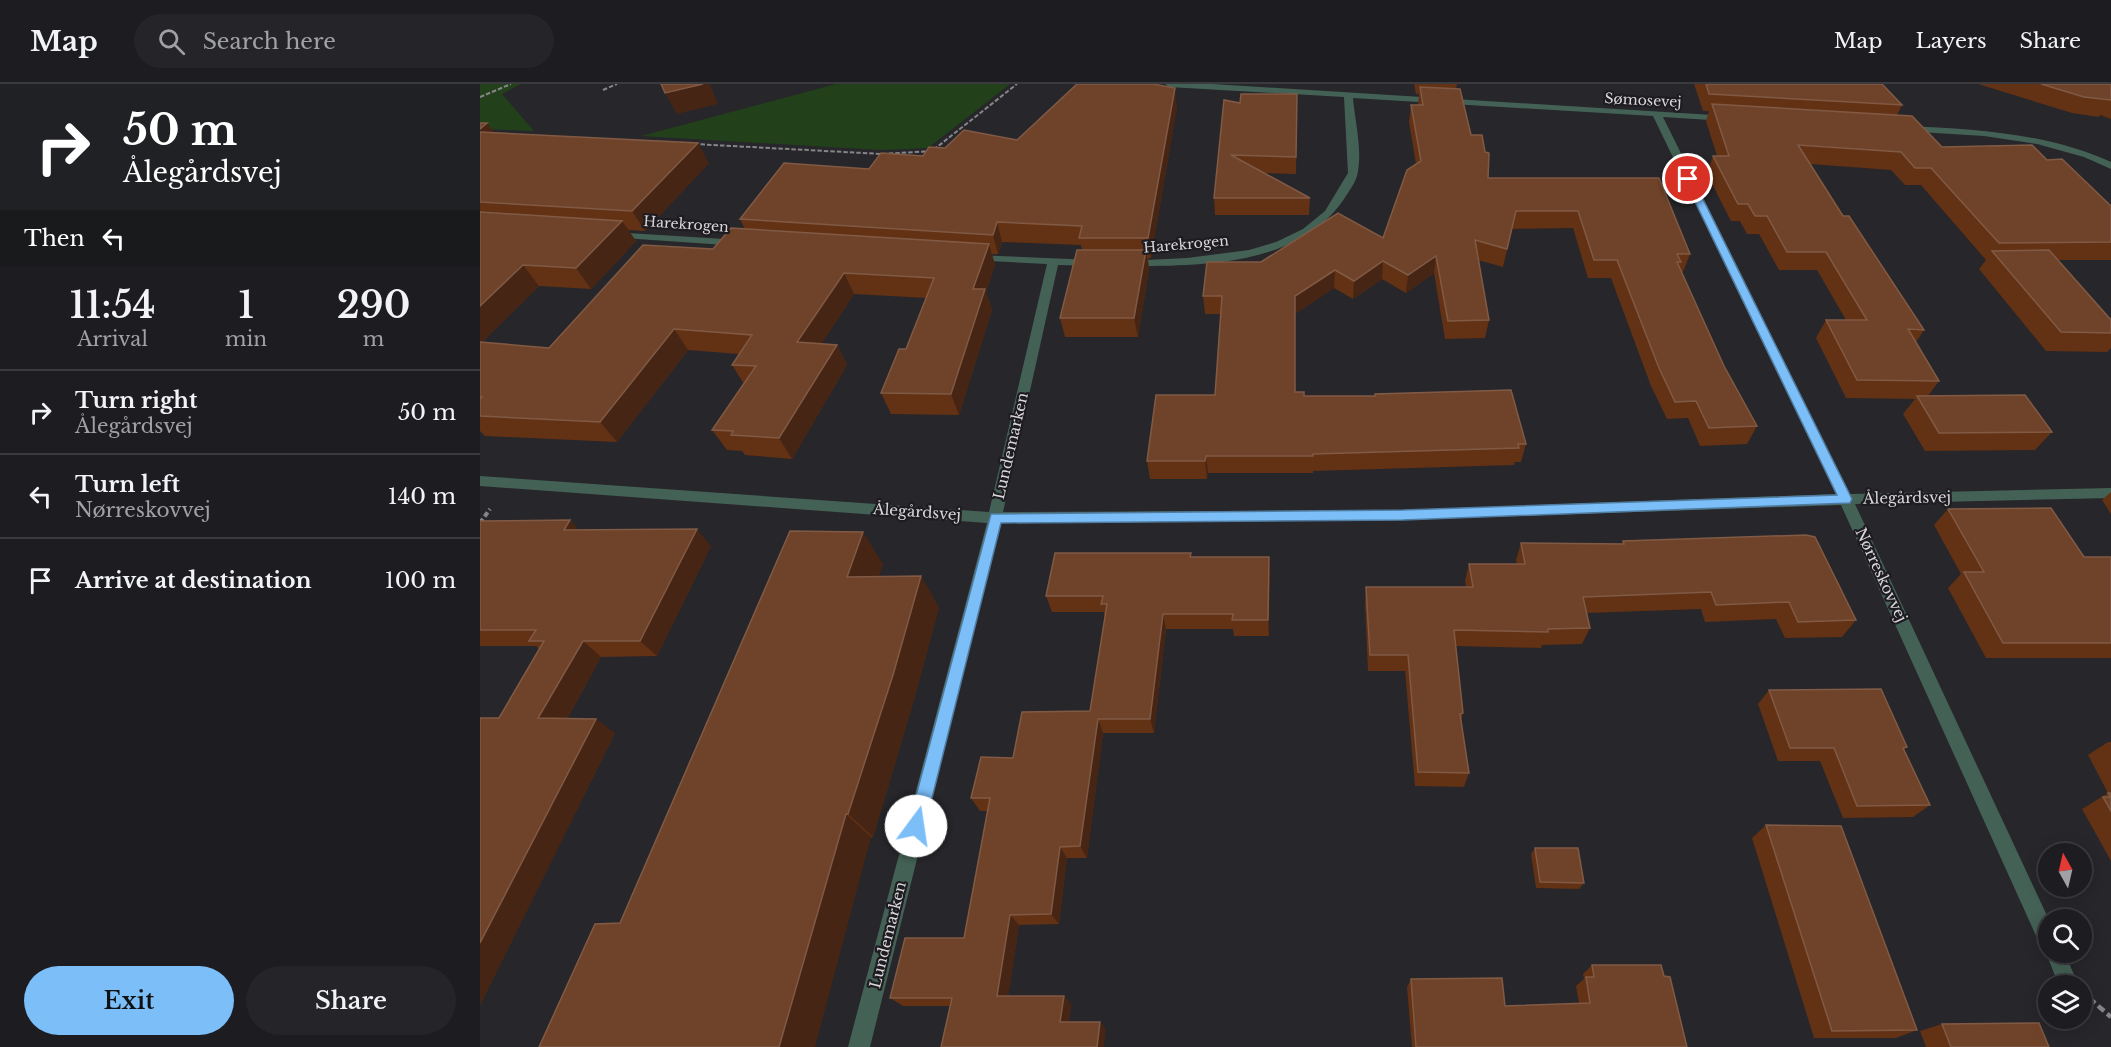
<!DOCTYPE html>
<meta charset="utf-8">
<style>
body{margin:0;font-family:"Libre Baskerville",serif;background:#252529;color:#f1f3f6;height:100vh;display:flex;flex-direction:column;font-size:22px;white-space:nowrap}
*{box-sizing:border-box;margin:0}
p{font-size:20px;color:#a0a1a5}
.icon{flex:none;width:33px;height:33px;fill:none;stroke:currentColor;stroke-width:2;stroke-linecap:round;stroke-linejoin:round}
.map{position:relative;flex:1;overflow:hidden}
.sheet{display:flex;flex-direction:column;background:#1d1c20;width:480px}
.sheet>*{flex:none}
.top-card{background:#202124;color:#fff;overflow:hidden}
.needle{width:39px;rotate:352deg}
.tools{position:absolute;left:1558px;top:759px;display:grid;gap:12px}
.tools a{display:grid;place-items:center;width:54px;height:54px;border-radius:50%;background:#1d1c20;box-shadow:0 3px 15px #0003,0 0 0 2px #3b3a3e;font-size:30px}
.pin{position:absolute;display:grid;place-items:center;width:51px;height:51px;color:#fff;margin:-26px;border:3px solid #fff;border-radius:50%;box-shadow:0 2px 6px #0007}
.me{position:absolute;width:66px;margin:-33px;rotate:14deg;stroke-linejoin:round;filter:drop-shadow(0 0 4px #0008)}
.turn{display:flex;align-items:center;gap:21px;height:126px;padding:0 24px;font-size:27px}
.turn .icon{width:78px;height:78px;stroke-width:2.5}
.turn b{display:block;font-size:42px;line-height:51px}
.then{display:flex;align-items:center;height:57px;padding:0 24px;background:#0003;gap:12px;font-size:22px}
.eta{display:flex;justify-content:space-evenly;align-items:center;height:102px;text-align:center}
.eta b{font-size:36px;font-weight:600;line-height:42px}
.button{display:flex;gap:12px;margin-top:auto;padding:12px 24px}
.button a{flex:1;height:69px;border-radius:36px;background:#7bbef8;color:#111;font-size:24px;font-weight:600;line-height:69px;text-align:center}
.button a+a{background:#252529;color:#f1f3f6}
ul{padding:0;list-style:none}
li{display:flex;align-items:center;gap:18px;height:84px;padding:0 24px;border-top:2px solid #3b3a3e}
li div{flex:1}
li b{display:block;font-size:22px}
li em{font-style:normal}
header{display:flex;align-items:center;gap:36px;box-sizing:border-box;height:84px;padding:0 30px;background:#1d1c20;border-bottom:2px solid #3b3a3e}
header strong{font-size:28px}
nav{display:flex;gap:33px;margin-inline-start:auto;font-size:21px}
.search{width:420px;height:54px;background:#252529;display:flex;align-items:center;gap:15px;box-sizing:border-box;padding:0 21px;border-radius:33px;color:#a0a1a5;font-size:22px}
main{display:flex;flex:1;min-height:0}
.map>svg:first-child{display:block}
.green{fill:#22411b}
.lines{fill:none;stroke-linecap:round;stroke-linejoin:round}
.path-far2{stroke:#868588;stroke-width:2;stroke-dasharray:4.5 2;stroke-linecap:butt}
.path-far1{stroke:#868588;stroke-width:4;stroke-dasharray:5 3;stroke-linecap:butt}
.path{stroke:#868588;stroke-width:4.5;stroke-dasharray:8 4;stroke-linecap:butt}
.minor{fill:#446155;fill-rule:evenodd}
.wall{fill:#633114}
.shaded-wall{fill:#462514}
.building{fill:#6f4329;stroke:#805a45;stroke-width:1.5}
.route{fill:#7bbef8;stroke:#507ca1;stroke-width:1.5}
.labels{text-anchor:middle;stroke-width:4.5;stroke-linejoin:round;paint-order:stroke}
.far-street-label{font-size:14px;fill:#d8d7da;stroke:#1e1c20}
.street-label{font-size:15px;fill:#d8d7da;stroke:#1e1c20}
</style>
<header>
<strong>Map</strong>
<div class="search"><svg class="icon" aria-label="search" viewBox="0 0 24 24"><circle cx="10" cy="10" r="6"/><path d="M15 15l6 6"/></svg>Search here</div>
<nav><a>Map</a><a>Layers</a><a>Share</a></nav>
</header>
<main>
<section class="sheet">
<div class="top-card">
<div class="turn"><svg class="icon" aria-label="right" viewBox="0 0 24 24"><path d="M7 20v-9h11M14 6l5 5-5 5"/></svg><div><b>50 m</b>Ålegårdsvej</div></div>
<div class="then">Then<svg class="icon" aria-label="left" viewBox="0 0 24 24"><path d="M17 20v-9H6M10 6l-5 5 5 5"/></svg></div>
</div>
<div class="eta">
<div><b>11:54</b><p>Arrival</p></div>
<div><b>1</b><p>min</p></div>
<div><b>290</b><p>m</p></div>
</div>
<ul>
<li><svg class="icon" aria-label="right" viewBox="0 0 24 24"><path d="M7 20v-9h11M14 6l5 5-5 5"/></svg><div><b>Turn right</b><p>Ålegårdsvej</p></div><em>50 m</em></li>
<li><svg class="icon" aria-label="left" viewBox="0 0 24 24"><path d="M17 20v-9H6M10 6l-5 5 5 5"/></svg><div><b>Turn left</b><p>Nørreskovvej</p></div><em>140 m</em></li>
<li><svg class="icon" aria-label="arrive" viewBox="0 0 24 24"><path d="M6 21V4h12l-3 4 3 4H6"/></svg><div><b>Arrive at destination</b></div><em>100 m</em></li>
</ul>
<div class="button"><a>Exit</a><a>Share</a></div>
</section>
<div class="map">
<svg width="1631" height="963" viewBox="0 0 1631 963">
<rect width="100%" height="100%" fill="#27262a"/>
<!-- green -->
<g class="green">
<polygon points="0,0 41,0 22,10 54,47 0,45"/>
<polygon points="356,0 530,0 448,64 401,66 161,52"/>
</g>
<g class="lines">
<!-- path-far2 -->
<g class="path-far2">
<polyline points="123,6 137,0"/>
<polyline points="0,13 31,0"/>
<polyline points="214,60 402,70 452,67 537,0"/>
</g>
<!-- path-far1 -->
<polyline class="path-far1" points="0,439 10,425"/>
<!-- path -->
<polyline class="path" points="1609,914 1631,933"/>
<!-- minor -->
<g class="minor">
<path d="M685 0H733L1249 32 1251 34 1246 37 1183 33 1370 410 1631 404V414L1375 420 1569 836V868H1584L1596 895 1593 902H1579L1565 866 1562 865 1361 421 923 436 521 439 390 963H368L507 439 0 402V392L509 428 567 180 490 176 488 174 494 171 614 176 620 179 614 182 578 181 523 428 923 426 1356 410 1173 32 873 14C875 37 882 64 878 87 877 97 869 107 864 115 819 182 722 182 650 182L646 181V177L707 174 769 166 796 158 823 145 845 127 868 89 864 13 689 3Z"/>
<path d="M1426 42C1496 45 1566 49 1631 78V85L1604 73 1557 60 1504 52 1423 47V43Z"/>
<polygon points="132,148 260,156 265,159 260,162 128,153 127,151"/>
</g>
</g>
<!-- wall -->
<g class="wall">
<polygon points="934,0 977,0 976,5 991,51 1008,94 1179,94 1210,170 1203,188 1201,188 1244,282 1277,342 1267,360 1220,362 1208,334 1187,335 1171,302 1131,194 1108,194 1093,144 1032,145 1023,183 998,176 1009,236 1005,254 965,255 954,189 926,209 902,195 873,215 854,204 815,230 815,308 824,312 1046,360 1041,378 1035,378 1034,381 833,387 833,389 728,389 727,395 670,395 667,377 735,311 741,230 725,230 723,212 781,178 903,154 936,80 929,38 931,21 938,21 939,10 936,10"/>
<polygon points="1214,0 1402,0 1422,21 1417,31 1462,63 1567,76 1631,122 1631,176 1578,176 1631,236 1631,264 1627,268 1566,267 1499,185 1506,176 1441,101 1425,101 1411,86 1330,80 1363,132 1444,246 1436,258 1459,297 1448,312 1572,348 1555,366 1445,367 1423,330 1435,315 1366,314 1336,254 1346,236 1366,236 1337,186 1299,186 1279,150 1267,150 1260,137 1251,137 1227,90 1233,72 1237,72 1226,37 1229,27 1223,27"/>
<polygon points="1498,0 1631,0 1631,35 1620,31 1619,33 1592,29"/>
<polygon points="817,10 816,90 784,89 830,114 829,131 735,131 734,114 760,19"/>
<polygon points="697,23 671,174 668,174 669,185 658,253 585,253 580,234 602,166 601,161 522,158 518,170 512,170 515,181 506,208 512,226 479,331 411,330 401,309 426,265 446,214 374,210 341,260 357,261 367,281 312,375 265,371 262,367 247,366 232,346 264,300 252,281 259,270 208,266 137,358 5,352 0,347 0,39 7,39 14,49 229,79 165,147 148,146 156,157 111,205 59,202 2,258 69,264 233,165 265,145 260,135 389,85 443,72 465,64 537,56"/>
<polygon points="1631,408 1631,430 1622,416"/>
<polygon points="1468,425 1604,473 1631,473 1631,574 1506,574 1468,504 1481,490 1454,441"/>
<polygon points="90,436 99,446 231,462 177,572 121,573 87,635 135,649 0,921 0,634 19,634 59,565 56,562 0,562 0,437"/>
<polygon points="1143,457 1376,536 1362,553 1305,554 1296,535 1225,538 1221,525 1106,529 1110,544 1102,560 1062,561 1061,564 976,562 983,629 981,636 989,689 984,703 935,702 925,587 888,587 885,520 886,503 986,503 985,497 989,480 1037,480 1036,476 1041,459 1142,460"/>
<polygon points="711,469 711,473 789,473 789,552 754,552 753,545 686,545 674,649 623,649 607,774 587,774 579,840 539,841 528,912 591,920 589,938 626,945 470,922 423,922 410,914 484,854 508,727 500,727 491,714 533,674 610,627 625,533 624,528 572,528 566,512"/>
<polygon points="403,480 398,493 459,523 433,619 393,753 140,839"/>
<polygon points="1289,606 1427,663 1424,665 1450,721 1433,733 1363,734 1340,677 1298,677 1278,620"/>
<polygon points="1628,658 1631,658 1631,777 1602,725 1628,709 1608,671"/>
<polygon points="1286,741 1437,946 1416,954 1334,954 1272,754"/>
<polygon points="1055,764 1104,799 1099,805 1056,804 1051,770"/>
<polygon points="1112,881 1184,892 1207,963 932,963 927,903 931,895 1025,922 1099,919 1096,902 1104,895 1103,890"/>
<polygon points="1462,940 1569,963 1446,963 1440,947"/>
</g>
<!-- shaded-wall -->
<g class="shaded-wall">
<polygon points="223,0 230,0 238,20 197,30 185,9"/>
<polygon points="695,4 697,23 671,174 668,154"/>
<polygon points="7,39 22,59 0,53 0,45"/>
<polygon points="218,59 229,79 165,147 152,127"/>
<polygon points="142,137 156,157 111,205 96,184"/>
<polygon points="517,138 522,158 518,170 513,151"/>
<polygon points="509,160 515,181 506,208 512,226 479,331 471,310 493,205"/>
<polygon points="666,166 669,185 658,253 654,234"/>
<polygon points="956,172 954,189 926,209 928,191"/>
<polygon points="903,177 902,195 873,215 874,197"/>
<polygon points="43,181 59,202 0,260 0,222"/>
<polygon points="855,186 854,204 815,230 815,212"/>
<polygon points="364,189 374,210 329,279 317,258"/>
<polygon points="194,245 208,266 137,358 120,338"/>
<polygon points="357,261 367,281 312,375 299,354"/>
<polygon points="726,372 728,389 727,395 725,377"/>
<polygon points="90,436 107,454 84,446"/>
<polygon points="217,445 231,462 177,572 160,557"/>
<polygon points="383,448 403,480 388,523 367,493"/>
<polygon points="789,473 790,489 789,552 788,536"/>
<polygon points="441,492 459,523 433,619 393,753 368,730"/>
<polygon points="683,530 686,545 674,649 670,635"/>
<polygon points="103,557 121,573 79,649 58,634"/>
<polygon points="116,635 135,649 0,921 0,859"/>
<polygon points="618,635 623,649 607,774 600,762"/>
<polygon points="366,730 391,753 335,963 299,963"/>
<polygon points="580,763 587,774 579,840 571,830"/>
<polygon points="530,831 539,841 527,920 517,912"/>
<polygon points="584,912 591,920 588,946 580,938"/>
<polygon points="620,938 626,945 624,963 617,963"/>
</g>
<!-- building -->
<g class="building">
<polygon points="181,0 223,0 185,9"/>
<polygon points="597,0 673,0 695,4 668,154 599,154 602,142 517,138 513,151 260,135 304,79 389,85 401,69 443,72 449,63 465,64 484,46 537,56"/>
<polygon points="1226,0 1402,0 1422,21 1229,10"/>
<polygon points="1561,0 1631,0 1631,16 1604,13"/>
<polygon points="940,3 980,5 991,51 1002,51 1005,68 1009,69 1008,94 1179,94 1210,170 1197,170 1201,178 1197,178 1244,282 1277,342 1229,344 1216,317 1195,318 1179,284 1137,176 1114,176 1098,127 1036,127 1027,165 995,156 1009,236 968,237 956,172 928,191 903,177 874,197 855,186 815,212 815,308 824,308 824,312 895,312 895,310 1031,306 1046,360 1038,360 1039,364 833,370 833,372 726,372 725,377 667,377 676,311 735,311 742,212 723,212 727,178 781,178 858,129 903,154 927,86 941,77 931,21 943,21"/>
<polygon points="761,10 817,10 816,73 751,71 830,114 734,114 744,16 760,19"/>
<polygon points="1232,20 1432,32 1462,63 1552,61 1567,76 1582,75 1631,122 1631,158 1519,159 1451,84 1435,84 1421,68 1318,61 1363,132 1369,132 1444,246 1428,245 1459,297 1377,296 1346,236 1387,236 1346,168 1307,168 1287,132 1275,132 1268,120 1258,120 1233,72 1249,72"/>
<polygon points="0,39 7,39 0,45"/>
<polygon points="0,48 218,59 152,127 0,118"/>
<polygon points="0,128 142,137 96,184 43,181 0,222"/>
<polygon points="251,144 509,160 493,205 505,205 471,310 401,309 419,265 426,265 454,194 364,189 317,258 357,261 299,354 251,351 253,347 232,346 276,282 252,281 272,251 194,245 120,338 0,332 0,315 2,313 0,313 0,258 69,264 163,161 233,165"/>
<polygon points="597,166 666,166 654,234 580,234"/>
<polygon points="1569,166 1631,236 1631,249 1581,248 1512,167"/>
<polygon points="1545,311 1572,348 1459,349 1437,312"/>
<polygon points="1571,424 1604,473 1631,473 1631,559 1523,559 1484,488 1504,488 1468,425"/>
<polygon points="90,436 84,446 217,445 160,557 103,557 58,634 116,635 0,859 0,634 19,634 64,557 49,557 56,546 0,546 0,437"/>
<polygon points="310,447 383,448 367,493 441,492 413,591 368,730 366,730 299,963 59,963 115,840 140,839"/>
<polygon points="1326,451 1335,453 1376,536 1318,538 1309,518 1236,521 1231,508 1103,513 1110,544 1068,545 1068,548 974,546 983,629 980,630 989,689 938,688 928,571 890,571 886,503 993,503 989,480 1045,480 1041,459 1144,460 1143,457"/>
<polygon points="575,469 711,469 710,473 789,473 788,536 752,536 753,530 683,530 670,635 618,635 600,762 580,763 571,830 530,831 517,912 584,912 580,938 620,938 617,963 461,963 472,914 410,914 425,854 484,854 510,714 491,714 501,673 533,674 542,628 610,627 627,520 621,520 623,512 566,512"/>
<polygon points="1401,605 1427,663 1423,664 1450,721 1377,722 1354,664 1310,664 1289,606"/>
<polygon points="1628,709 1631,709 1631,727 1623,713 1630,713"/>
<polygon points="1286,741 1361,742 1437,946 1352,947"/>
<polygon points="1055,764 1098,764 1104,799 1060,798"/>
<polygon points="1112,881 1181,881 1184,892 1190,893 1207,963 936,963 931,895 1022,894 1025,922 1110,919 1106,893 1114,893"/>
<polygon points="1559,939 1569,963 1471,963 1462,940"/>
</g>
<!-- route -->
<polygon class="route" points="1208,92 1213,95 1372,415 1370,419 923,436 521,439 445,742 442,748 436,750 430,748 428,742 511,430 923,426 1357,411 1204,95"/>
<g class="labels">
<!-- far-street labels -->
<g class="far-street-label">
<text transform="translate(1163 16) rotate(3)" y="5">Sømosevej</text>
<text transform="translate(206 140) rotate(4)" y="5">Harekrogen</text>
<text transform="translate(706 160) rotate(-5)" y="5">Harekrogen</text>
</g>
<!-- street labels -->
<g class="street-label">
<text transform="translate(531 362) rotate(-77)" y="5">Lundemarken</text>
<text transform="translate(1427 414) rotate(-1)" y="5">Ålegårdsvej</text>
<text transform="translate(437 428) rotate(4)" y="5">Ålegårdsvej</text>
<text transform="translate(1401 491) rotate(65)" y="5">Nørreskovvej</text>
<text transform="translate(408 851) rotate(-76)" y="5">Lundemarken</text>
</g>
</g>
</svg>
<div class="tools">
<a><svg class="needle" viewBox="-14 -14 28 28"><path d="M0-13l5 13h-10z" fill="#e53935"/><path d="M0 13l5-13h-10z" fill="#a0a1a5"/></svg></a>
<a><svg class="icon" aria-label="search" viewBox="0 0 24 24"><circle cx="10" cy="10" r="6"/><path d="M15 15l6 6"/></svg></a>
<a><svg class="icon" aria-label="layers" viewBox="0 0 24 24"><path d="M12 4l9 5-9 5-9-5zM3 14l9 5 9-5"/></svg></a>
</div>
<div class="pin" style="left:1208px;top:95px;background:#d93025"><svg class="icon" aria-label="arrive" viewBox="0 0 24 24"><path d="M6 21V4h12l-3 4 3 4H6"/></svg></div>
<svg class="me" style="left:436px;top:742px" viewBox="-20 -20 40 40"><circle r="19" fill="#fff"/><path d="M0-13L10 11 0 6-10 11z" fill="#7bbef8"/></svg>
</div>
</main>
